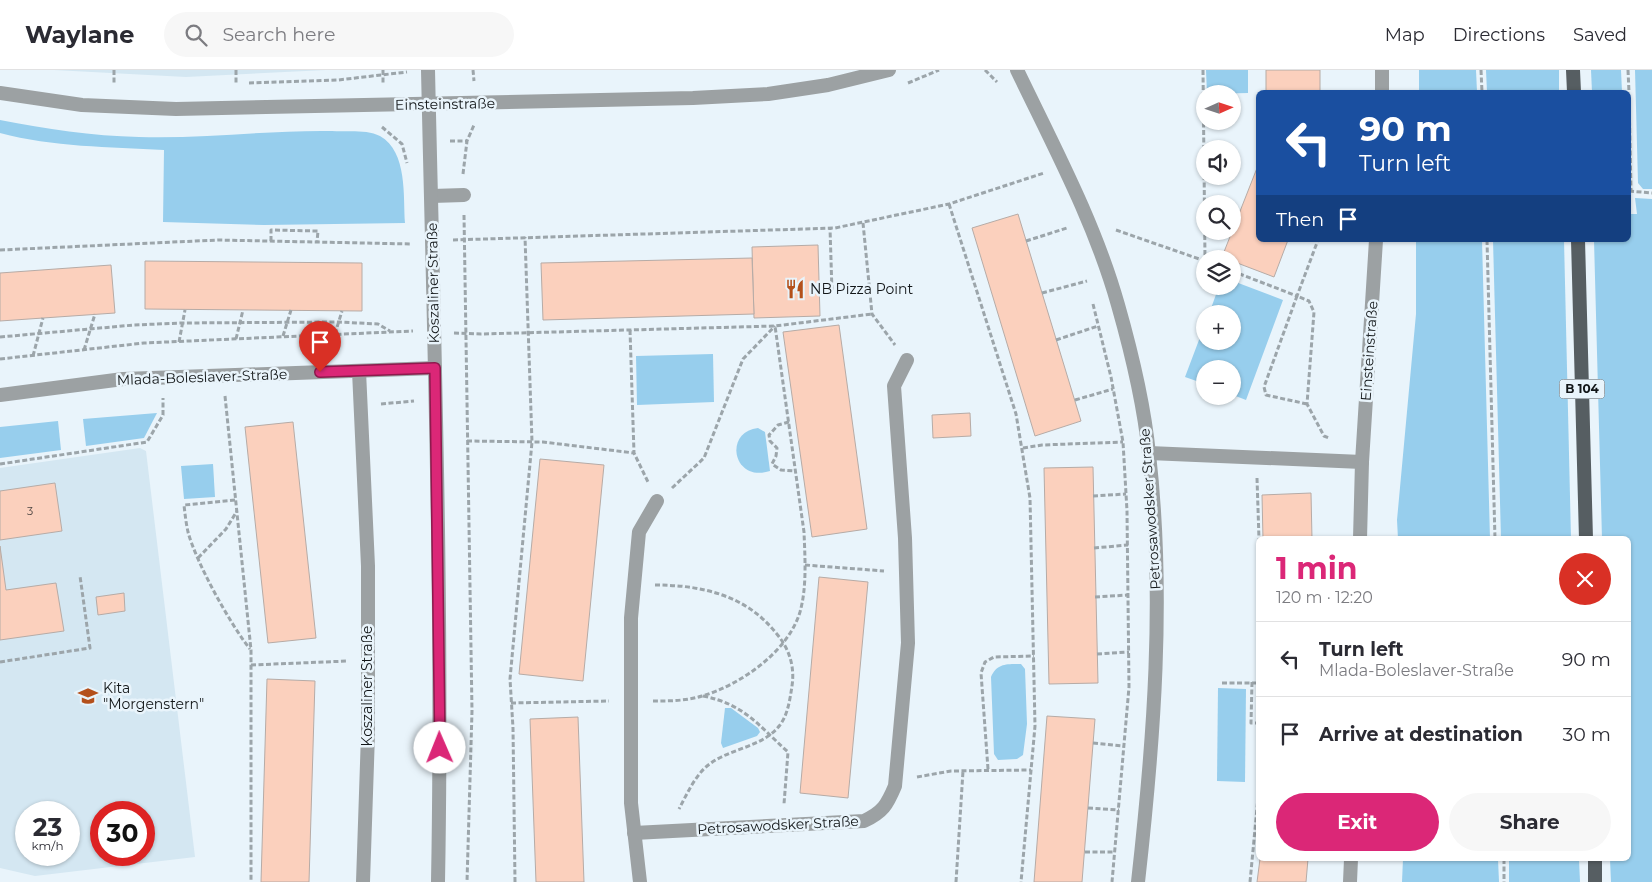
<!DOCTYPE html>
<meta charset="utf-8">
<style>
body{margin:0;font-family:Montserrat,sans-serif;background:#f7f7f7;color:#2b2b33;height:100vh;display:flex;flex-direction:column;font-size:19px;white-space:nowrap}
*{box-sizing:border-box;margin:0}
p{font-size:16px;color:#7c7c81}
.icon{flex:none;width:28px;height:28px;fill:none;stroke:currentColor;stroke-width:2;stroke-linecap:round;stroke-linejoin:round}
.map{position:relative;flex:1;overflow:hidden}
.side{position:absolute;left:1256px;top:466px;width:375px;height:325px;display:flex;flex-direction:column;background:#fff;border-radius:8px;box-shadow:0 1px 4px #0004}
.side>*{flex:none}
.guide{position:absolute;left:1256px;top:20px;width:375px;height:152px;border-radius:8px;box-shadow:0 1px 4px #0004;background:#1a4fa0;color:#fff;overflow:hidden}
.needle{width:32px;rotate:87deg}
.buttons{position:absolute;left:1196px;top:15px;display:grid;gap:10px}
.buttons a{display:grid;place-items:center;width:45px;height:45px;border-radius:50%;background:#fff;box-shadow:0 1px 4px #0004;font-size:25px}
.speed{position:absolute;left:15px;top:731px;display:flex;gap:10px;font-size:25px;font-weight:700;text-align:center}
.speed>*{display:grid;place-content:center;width:65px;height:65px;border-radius:50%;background:#fff;box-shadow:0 1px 4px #0004;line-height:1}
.speed small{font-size:12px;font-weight:400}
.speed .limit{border:8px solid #d22;background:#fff;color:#111}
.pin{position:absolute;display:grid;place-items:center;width:42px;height:42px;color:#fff;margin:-51px -21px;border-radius:50% 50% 50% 0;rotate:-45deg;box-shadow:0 0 5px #0007}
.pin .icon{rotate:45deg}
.me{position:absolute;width:55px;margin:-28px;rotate:359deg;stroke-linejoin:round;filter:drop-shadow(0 0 4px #0008)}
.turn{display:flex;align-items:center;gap:18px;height:105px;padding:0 20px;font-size:22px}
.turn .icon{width:65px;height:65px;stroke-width:2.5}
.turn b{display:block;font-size:35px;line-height:42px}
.then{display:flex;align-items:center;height:48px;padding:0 20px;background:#0003;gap:10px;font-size:19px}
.round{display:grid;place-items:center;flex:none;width:52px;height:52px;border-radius:26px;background:#f7f7f7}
.headline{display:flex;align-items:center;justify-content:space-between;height:85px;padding:0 20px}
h1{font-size:30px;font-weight:700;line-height:38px;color:#db2777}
.action{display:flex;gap:10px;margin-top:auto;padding:10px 20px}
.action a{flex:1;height:58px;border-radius:30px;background:#db2777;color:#fff;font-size:20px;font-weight:700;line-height:58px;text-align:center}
.action a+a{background:#f7f7f7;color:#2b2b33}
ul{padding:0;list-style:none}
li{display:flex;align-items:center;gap:15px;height:75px;padding:0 20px;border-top:1px solid #e1e1e2}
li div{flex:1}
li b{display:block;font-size:19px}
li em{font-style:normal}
header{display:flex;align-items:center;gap:30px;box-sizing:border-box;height:70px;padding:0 25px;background:#fff;border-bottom:1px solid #e1e1e2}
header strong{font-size:24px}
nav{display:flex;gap:28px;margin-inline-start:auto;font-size:18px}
.search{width:350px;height:45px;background:#f7f7f7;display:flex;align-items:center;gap:12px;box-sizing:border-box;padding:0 18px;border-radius:28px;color:#7c7c81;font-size:19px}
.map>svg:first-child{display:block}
.built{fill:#d4e7f2;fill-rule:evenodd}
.green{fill:#97ceed}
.building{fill:#fbd0bd;stroke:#b6aba6}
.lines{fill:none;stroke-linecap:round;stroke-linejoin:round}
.path{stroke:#9ca5aa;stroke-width:3;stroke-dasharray:5 2.5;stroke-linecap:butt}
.service{stroke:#9ca1a3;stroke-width:14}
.minor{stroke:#9ca1a3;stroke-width:14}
.primary{stroke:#565e62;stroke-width:14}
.route-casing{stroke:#8e194d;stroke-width:12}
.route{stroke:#db2777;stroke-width:9}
.labels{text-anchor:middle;stroke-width:5;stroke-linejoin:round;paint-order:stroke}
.number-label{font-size:11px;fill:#4c4441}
.shield{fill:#e9f4fb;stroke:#52595c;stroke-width:1}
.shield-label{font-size:12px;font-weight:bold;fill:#121618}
.street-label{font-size:14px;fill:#121618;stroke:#e9f4fb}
.poi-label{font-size:14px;fill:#121618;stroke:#e9f4fb;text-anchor:start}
</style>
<header>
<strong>Waylane</strong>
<div class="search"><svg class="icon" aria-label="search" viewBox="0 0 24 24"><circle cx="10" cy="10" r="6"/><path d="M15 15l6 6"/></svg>Search here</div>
<nav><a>Map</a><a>Directions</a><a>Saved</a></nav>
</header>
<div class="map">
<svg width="1652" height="812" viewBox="0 0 1652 812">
<rect width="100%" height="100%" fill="#e9f4fb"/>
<!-- built -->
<g class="built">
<polygon points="54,0 326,0 186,7"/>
<path d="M140 378 146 381 195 787 35 806 0 798V398ZM26 742H69V785H26ZM101 742H144V785H101Z"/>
</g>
<!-- green -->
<g class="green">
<polygon points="1206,0 1248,0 1248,23 1207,24"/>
<polygon points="1419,0 1476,0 1477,22 1419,22"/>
<polygon points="1486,0 1559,0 1559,22 1487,22"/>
<polygon points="1591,0 1621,0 1622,22 1592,22"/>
<polygon points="1635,0 1652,0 1652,119 1643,119 1638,113"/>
<path d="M0 50C46 59 92 66 139 67 203 69 268 60 332 61 347 62 367 59 380 66 408 82 403 127 405 153L264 155 163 152 164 80C109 77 53 77 0 63Z"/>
<polygon points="1635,128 1652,129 1652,812 1611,812 1610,789 1629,789 1629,469 1602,469 1594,170 1629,170 1629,144 1637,144"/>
<polygon points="1416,170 1482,170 1490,469 1398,469 1397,450 1416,244"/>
<polygon points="1493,170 1564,170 1571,469 1501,469"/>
<polygon points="1233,211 1283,230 1246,330 1233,325 1232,299 1205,299 1205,314 1185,307 1205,254 1205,271 1232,271 1232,244 1209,244 1219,216 1232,216"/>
<polygon points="713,284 714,332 637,335 636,286"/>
<polygon points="157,343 144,368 86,376 83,349"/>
<polygon points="58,351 61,380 0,388 0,357"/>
<path d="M758 358 765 362 770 401C733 413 723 362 758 358Z"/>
<polygon points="213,394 215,427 184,429 181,396"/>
<path d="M1021 594 1025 599 1027 654 1023 685 1017 689 998 690 994 684 991 607C997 593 1007 594 1021 594Z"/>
<polygon points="1218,618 1246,619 1245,712 1217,711"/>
<polygon points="725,638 731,638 758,658 760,662 757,666 723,678 721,673"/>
<polygon points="1403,789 1498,789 1499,812 1402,812"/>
<polygon points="1509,789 1579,789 1580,812 1509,812"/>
</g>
<!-- building -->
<g class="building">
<rect x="1266" y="0" width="54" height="22"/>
<polygon points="1259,93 1259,170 1288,170 1274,207 1232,191 1232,189 1222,187"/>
<polygon points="1018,144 1081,351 1035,366 972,158"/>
<polygon points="818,175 820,246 754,248 752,177"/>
<polygon points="752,188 754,244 543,250 541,193"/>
<polygon points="145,191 362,193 362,241 145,239"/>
<polygon points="111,195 115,243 0,251 0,203"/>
<polygon points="839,255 867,459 812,467 783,262"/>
<polygon points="970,343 971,366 933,368 932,345"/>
<polygon points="293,352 316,568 268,573 245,357"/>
<polygon points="540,389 604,395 583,611 519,604"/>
<polygon points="1093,397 1098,613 1049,614 1044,398"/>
<polygon points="55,413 62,461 0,470 0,421"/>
<polygon points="1311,423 1312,469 1263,469 1262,425"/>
<polygon points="0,476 6,520 56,513 64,561 0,570"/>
<polygon points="819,507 868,512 848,728 800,723"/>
<polygon points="124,523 125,541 98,545 96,527"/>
<polygon points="267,609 315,611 309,812 261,812"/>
<polygon points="1047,646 1095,649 1082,812 1034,812"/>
<polygon points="578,647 584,812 536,812 530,649"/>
<polygon points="1260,789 1308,789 1306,812 1257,812"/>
</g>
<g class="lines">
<!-- path -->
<g class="path">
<polyline points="114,0 114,14"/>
<polyline points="236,0 236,14"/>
<polyline points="383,0 383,14"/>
<polyline points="473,0 474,11"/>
<polyline points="985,0 997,12"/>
<polyline points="1203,0 1205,189"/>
<polyline points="1481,0 1482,22"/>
<polyline points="1628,0 1629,22"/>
<polyline points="249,13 338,10 407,2"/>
<polyline points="908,13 939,0"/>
<polyline points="1629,28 1631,121"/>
<polyline points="382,57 402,74 407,93"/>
<polyline points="450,71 467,71"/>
<polyline points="463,104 467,71 474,55"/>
<polyline points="1629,121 1652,123"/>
<polyline points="949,134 1016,344 1030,428 1035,656 1021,812"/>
<polyline points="464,145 472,641 467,812"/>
<polyline points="863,153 872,244 895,275"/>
<polyline points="1116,160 1205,191"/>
<polyline points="453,170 835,158 949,134 1044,103"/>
<polyline points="1487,170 1495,469"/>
<polyline points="271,171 271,160 318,161 317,172"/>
<polyline points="1026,171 1067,158"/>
<polyline points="0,180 218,170 412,174"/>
<polyline points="1232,201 1297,226 1318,170"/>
<polyline points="819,223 832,222 830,158"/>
<polyline points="1042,223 1087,211"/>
<polyline points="1093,234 1111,307 1123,372 1127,441 1129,617 1112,812"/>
<polyline points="630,260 634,383 648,412"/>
<polyline points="454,263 481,264 775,256 872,244"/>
<polyline points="335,264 342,241"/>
<polyline points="283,266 291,240"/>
<polyline points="0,267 134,255 182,253 339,252 378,254 390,261"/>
<polyline points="236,269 243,240"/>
<polyline points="1056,270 1098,256"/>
<polyline points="179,272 185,240"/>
<polyline points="84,280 95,244"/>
<polyline points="33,286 43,248"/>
<polyline points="0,289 144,273 413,261"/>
<polyline points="225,326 251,580 251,812"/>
<polyline points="1075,330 1113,319"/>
<polyline points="381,334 414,331"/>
<polyline points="1307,334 1266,325 1264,317 1297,226 1309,231 1314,242 1307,334 1324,366 1329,368"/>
<polyline points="789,352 778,355 769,365 770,371 777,378 776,386 772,394 781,400 796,401"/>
<polyline points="467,371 543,372 634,383"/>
<polyline points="1023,378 1042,375 1123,372"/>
<polyline points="0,394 147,372 163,345 163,328"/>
<polyline points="1257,408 1259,469"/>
<polyline points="672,418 704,388 743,289 775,256"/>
<polyline points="1093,426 1126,424"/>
<path d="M235 430 184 435C185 444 186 453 188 462 196 492 230 554 250 579"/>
<polyline points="1094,478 1128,475"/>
<polyline points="198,488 226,459 237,441"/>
<polyline points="805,495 884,501"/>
<path d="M655 515C701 515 746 525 776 563 789 578 795 596 792 616 790 629 788 644 780 655 763 677 732 678 711 693 696 703 687 724 679 739"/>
<polyline points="1095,527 1128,525"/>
<polyline points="1097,584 1129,582"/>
<polyline points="0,592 90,578 80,506"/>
<polyline points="251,595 348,591"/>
<polyline points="1252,612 1251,653 1259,653"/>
<polyline points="1222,613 1259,613"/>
<path d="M703 626C744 634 758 655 788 682L784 734"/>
<path d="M653 631C669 631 686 631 702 626 740 615 788 582 800 542 807 517 805 488 804 462L775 256"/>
<polyline points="511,633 609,631"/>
<polyline points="1093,673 1124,676"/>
<polyline points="988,699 981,603 985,592 994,587 1034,586"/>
<polyline points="917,707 951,701 1031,700"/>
<polyline points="1088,738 1119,740"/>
<polyline points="1085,782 1115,782"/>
<polyline points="1504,789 1504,812"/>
<polyline points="515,812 513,658 510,609 532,372 525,167"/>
<polyline points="956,812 963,701"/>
<polyline points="1250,812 1259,717"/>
</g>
<!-- service -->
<g class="service">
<polyline points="432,126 464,125"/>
<polyline points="359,301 368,496 368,664 363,812"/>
</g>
<!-- minor -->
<g class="minor">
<path d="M428 0C434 270 443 541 438 812"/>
<path d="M1017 0C1054 77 1095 153 1118 235 1132 284 1144 334 1149 384 1165 526 1154 670 1138 812"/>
<polyline points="1382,22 1382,0"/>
<polyline points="0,23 82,35 176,39 693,28 768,24 828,15 889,0"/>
<polyline points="0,325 123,309 435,298"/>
<polyline points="1149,383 1362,392"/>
<polyline points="1360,469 1362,392 1376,170"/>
<path d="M634 763 864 751C883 742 887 735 895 716L908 573 905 468 894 316 907 290"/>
<polyline points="640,812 631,733 631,548 639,462 657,431"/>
<polyline points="1350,812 1351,789"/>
</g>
<!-- primary -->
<g class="primary">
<polyline points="1573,0 1574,22"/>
<polyline points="1578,170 1586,469"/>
<polyline points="1595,789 1595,812"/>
</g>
</g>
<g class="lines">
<defs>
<polyline id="route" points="320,302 435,298 440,678"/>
</defs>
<!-- route casing -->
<use href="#route" class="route-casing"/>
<!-- route -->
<use href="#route" class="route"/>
</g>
<!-- icons -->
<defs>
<symbol id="restaurant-bare" viewBox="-9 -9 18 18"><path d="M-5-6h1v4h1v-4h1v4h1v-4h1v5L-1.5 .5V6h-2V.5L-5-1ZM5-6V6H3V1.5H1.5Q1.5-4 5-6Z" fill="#b4501b" stroke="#e9f4fb" stroke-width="2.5" paint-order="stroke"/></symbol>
<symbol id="school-bare" viewBox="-9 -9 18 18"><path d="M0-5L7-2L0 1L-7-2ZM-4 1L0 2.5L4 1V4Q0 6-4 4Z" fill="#b4501b" stroke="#e9f4fb" stroke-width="2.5" paint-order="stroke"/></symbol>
</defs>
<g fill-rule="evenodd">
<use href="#restaurant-bare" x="781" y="205" width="28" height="28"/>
<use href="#school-bare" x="74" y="612" width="28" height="28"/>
</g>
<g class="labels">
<!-- number labels -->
<g class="number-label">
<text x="30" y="445">3</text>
</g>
<!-- shield labels -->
<rect class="shield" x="1559.5" y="309.5" width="45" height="19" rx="4"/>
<g class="shield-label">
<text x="1582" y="323">B 104</text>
</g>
<!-- street labels -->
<g class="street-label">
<text transform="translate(445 34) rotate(-1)" y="5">Einsteinstraße</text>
<text transform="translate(433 213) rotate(-91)" y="5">Koszaliner Straße</text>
<text transform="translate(1369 281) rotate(-86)" y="5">Einsteinstraße</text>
<text transform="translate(202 307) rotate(-2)" y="5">Mlada-Boleslaver-Straße</text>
<text transform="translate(1150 439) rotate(-94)" y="5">Petrosawodsker Straße</text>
<text transform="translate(367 616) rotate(-90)" y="5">Koszaliner Straße</text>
<text transform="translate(778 755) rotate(-3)" y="5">Petrosawodsker Straße</text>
</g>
<!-- poi labels -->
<g class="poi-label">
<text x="810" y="224">NB Pizza Point</text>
<text x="103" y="623">Kita<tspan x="103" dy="16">"Morgenstern"</tspan></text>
</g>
</g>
</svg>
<div class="buttons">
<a><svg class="needle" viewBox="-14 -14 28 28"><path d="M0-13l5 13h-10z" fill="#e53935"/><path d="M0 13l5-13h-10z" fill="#7c7c81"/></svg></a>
<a><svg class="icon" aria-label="sound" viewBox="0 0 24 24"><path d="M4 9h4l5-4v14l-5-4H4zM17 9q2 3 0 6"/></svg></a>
<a><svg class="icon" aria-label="search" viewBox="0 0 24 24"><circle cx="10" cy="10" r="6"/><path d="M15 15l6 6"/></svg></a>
<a><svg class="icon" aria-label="layers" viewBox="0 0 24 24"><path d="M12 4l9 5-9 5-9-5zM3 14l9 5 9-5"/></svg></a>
<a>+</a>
<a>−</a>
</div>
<div class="speed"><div>23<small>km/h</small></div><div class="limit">30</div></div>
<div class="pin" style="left:320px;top:302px;background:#d93025"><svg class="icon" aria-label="arrive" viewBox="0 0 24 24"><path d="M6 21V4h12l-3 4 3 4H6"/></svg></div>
<svg class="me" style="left:440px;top:678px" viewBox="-20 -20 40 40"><circle r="19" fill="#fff"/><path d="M0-13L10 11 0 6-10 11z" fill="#db2777"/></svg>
<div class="guide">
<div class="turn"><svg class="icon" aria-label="left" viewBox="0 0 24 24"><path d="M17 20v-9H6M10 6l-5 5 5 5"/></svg><div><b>90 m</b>Turn left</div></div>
<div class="then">Then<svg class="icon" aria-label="arrive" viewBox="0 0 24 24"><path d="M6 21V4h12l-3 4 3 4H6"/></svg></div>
</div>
<section class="side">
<div class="headline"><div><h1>1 min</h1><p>120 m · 12:20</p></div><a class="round" style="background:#d93025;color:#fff"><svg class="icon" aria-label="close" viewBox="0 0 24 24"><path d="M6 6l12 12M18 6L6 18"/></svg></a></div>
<ul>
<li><svg class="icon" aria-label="left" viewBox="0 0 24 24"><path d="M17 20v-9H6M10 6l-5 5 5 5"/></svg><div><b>Turn left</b><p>Mlada-Boleslaver-Straße</p></div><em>90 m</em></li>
<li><svg class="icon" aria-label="arrive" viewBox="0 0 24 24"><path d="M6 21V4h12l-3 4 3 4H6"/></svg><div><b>Arrive at destination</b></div><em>30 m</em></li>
</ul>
<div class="action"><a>Exit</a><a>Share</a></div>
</section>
</div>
